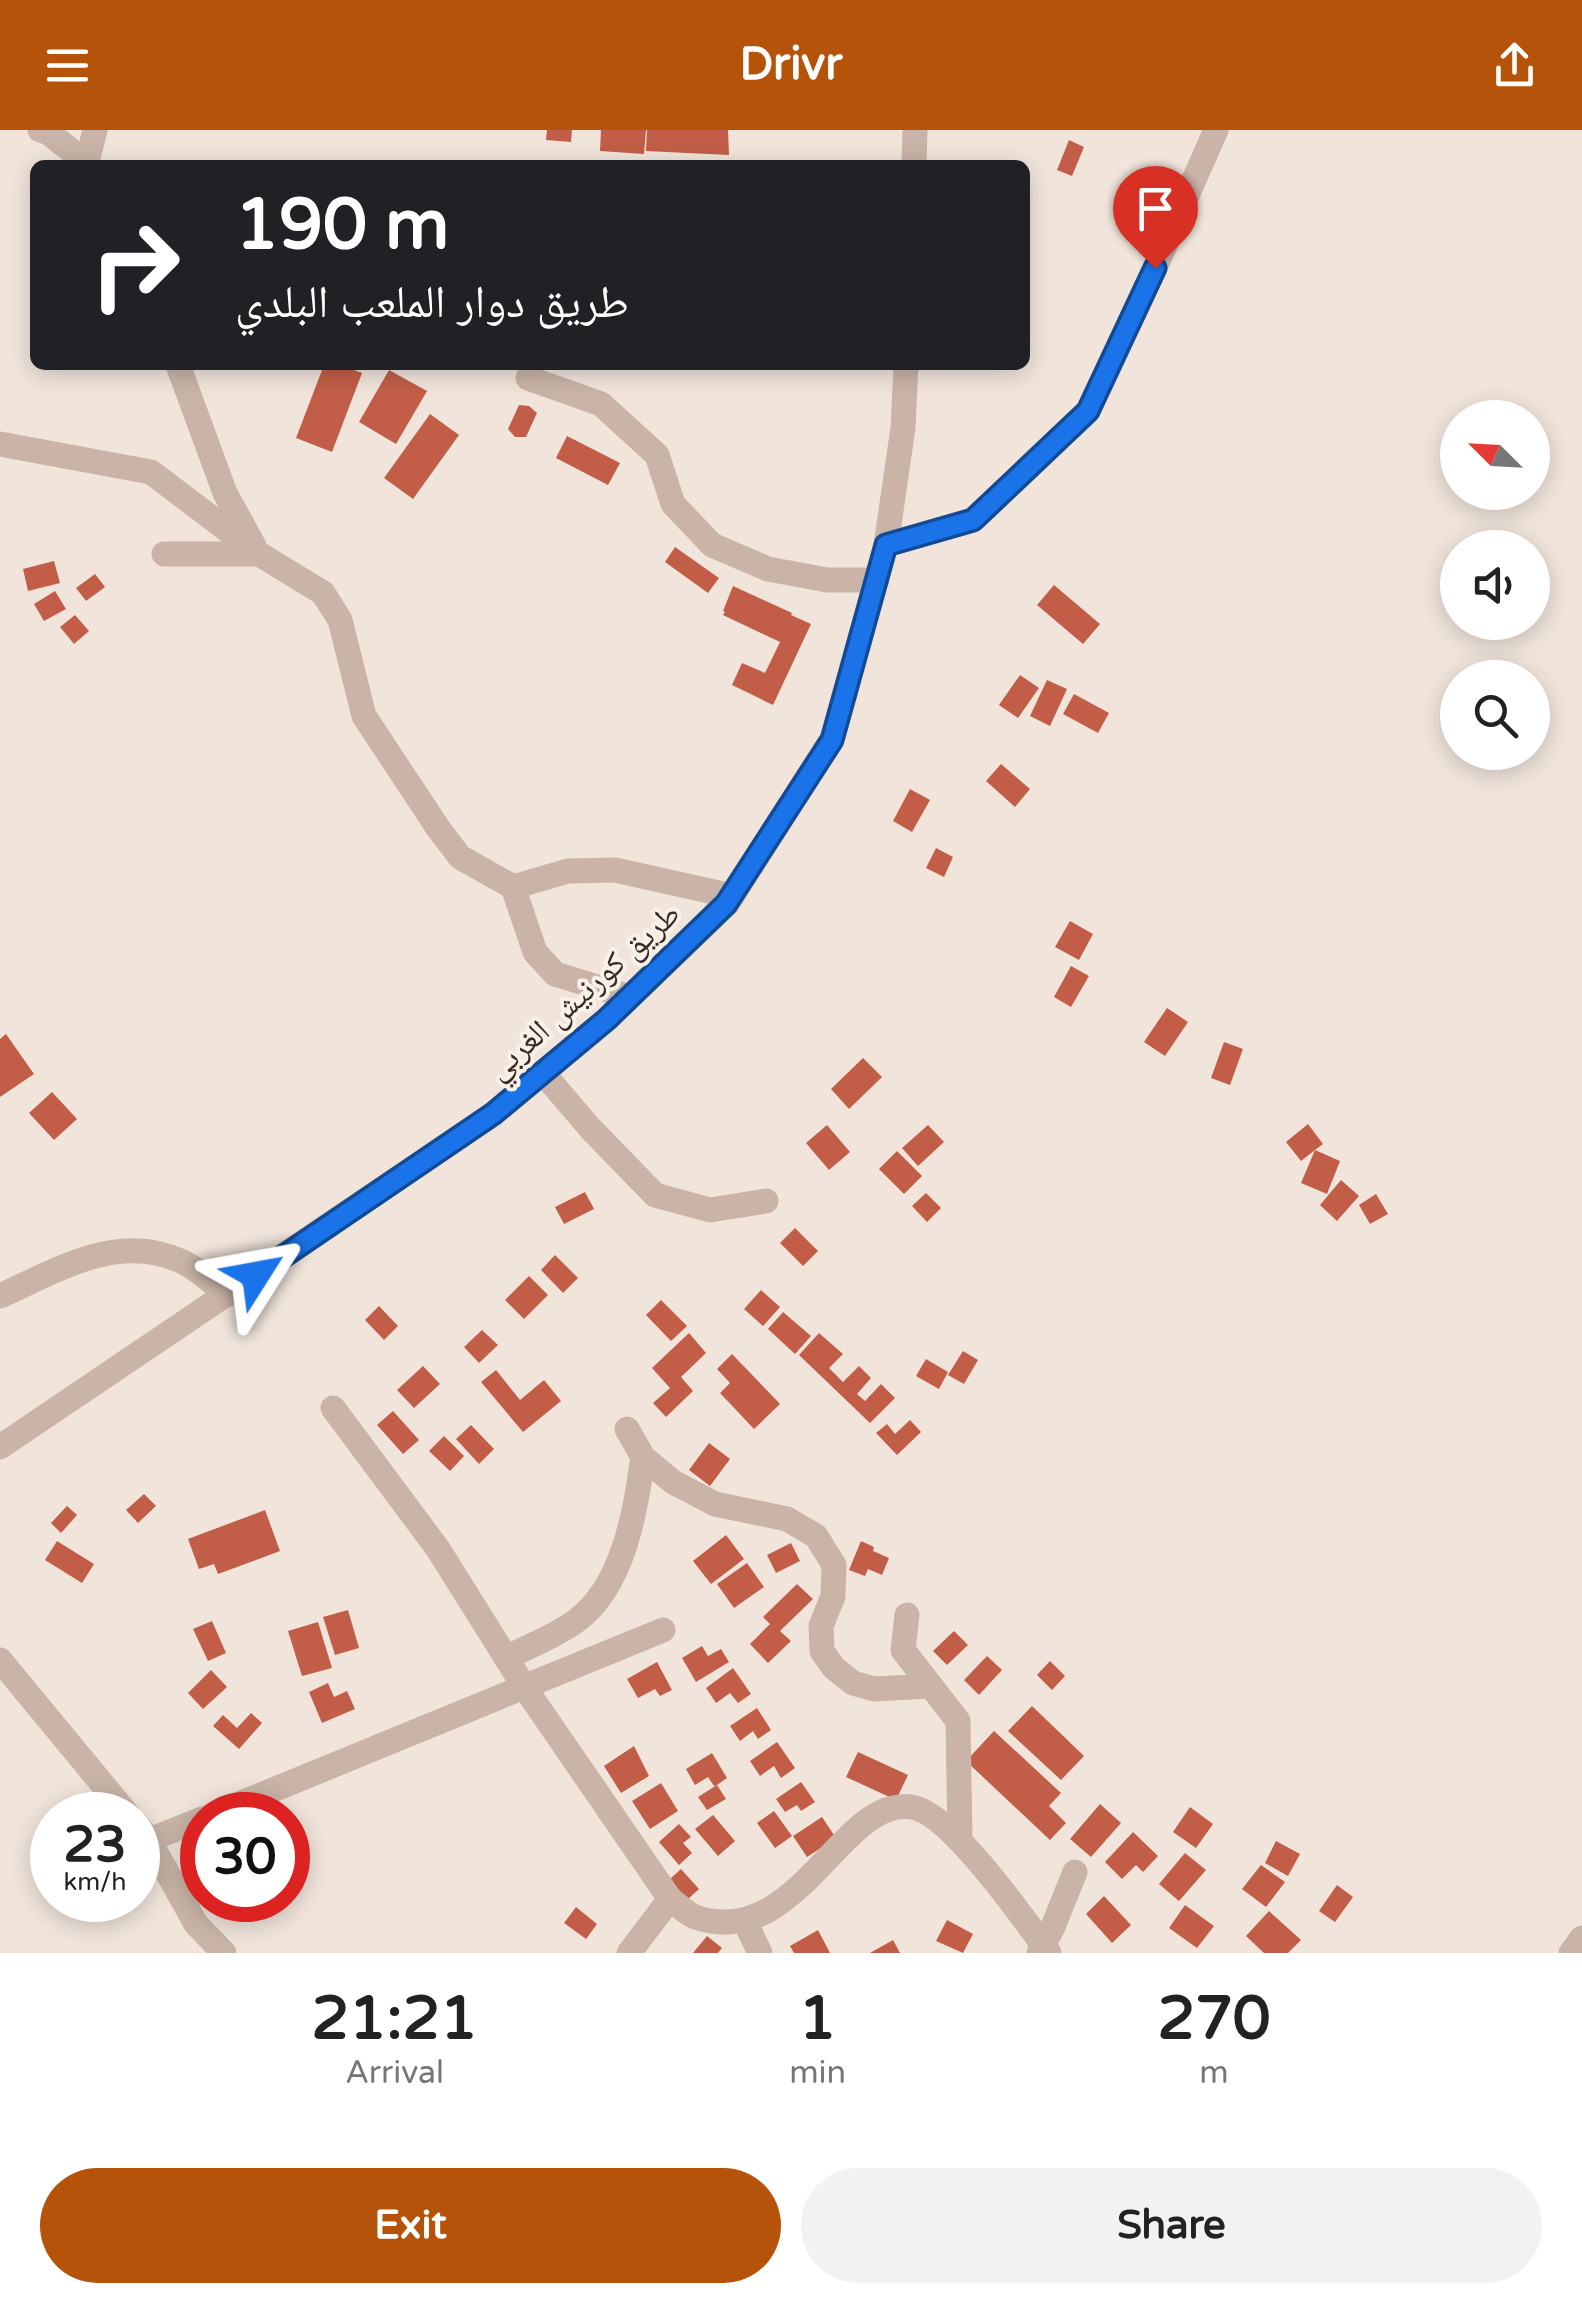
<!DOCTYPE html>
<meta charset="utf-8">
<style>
body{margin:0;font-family:"Varela Round","Noto Naskh Arabic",sans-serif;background:#f2f2f2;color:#222;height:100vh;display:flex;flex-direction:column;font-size:38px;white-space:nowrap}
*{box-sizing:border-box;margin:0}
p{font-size:32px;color:#767676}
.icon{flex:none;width:55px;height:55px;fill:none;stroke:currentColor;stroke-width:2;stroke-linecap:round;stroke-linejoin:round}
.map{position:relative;height:1823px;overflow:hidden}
.drawer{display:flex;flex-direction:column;background:#fff;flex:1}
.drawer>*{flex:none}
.top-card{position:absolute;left:30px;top:30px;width:1000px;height:210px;border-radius:15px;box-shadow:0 5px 25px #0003;background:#202124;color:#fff;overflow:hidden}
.needle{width:65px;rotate:294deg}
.tools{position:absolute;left:1440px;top:270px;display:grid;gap:20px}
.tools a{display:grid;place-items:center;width:110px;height:110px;border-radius:50%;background:#fff;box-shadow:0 5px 25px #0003;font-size:50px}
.speed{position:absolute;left:30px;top:1662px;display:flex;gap:20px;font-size:50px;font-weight:700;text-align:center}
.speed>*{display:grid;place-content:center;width:130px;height:130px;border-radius:50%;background:#fff;box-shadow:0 5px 25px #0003;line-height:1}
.speed small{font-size:25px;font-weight:400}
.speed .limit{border:15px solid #d22;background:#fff;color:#111}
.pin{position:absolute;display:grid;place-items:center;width:85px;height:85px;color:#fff;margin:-102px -42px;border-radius:50% 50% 50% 0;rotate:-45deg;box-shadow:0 0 10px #0007}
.pin .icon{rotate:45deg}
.me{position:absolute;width:110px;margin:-55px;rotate:56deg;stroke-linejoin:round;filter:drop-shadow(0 0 8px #0008)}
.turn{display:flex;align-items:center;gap:35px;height:210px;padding:0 40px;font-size:45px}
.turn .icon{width:130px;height:130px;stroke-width:2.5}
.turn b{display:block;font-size:70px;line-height:85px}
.eta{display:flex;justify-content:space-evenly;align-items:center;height:170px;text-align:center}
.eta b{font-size:60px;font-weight:700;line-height:70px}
.action{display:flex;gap:20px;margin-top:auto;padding:20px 40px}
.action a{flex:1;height:115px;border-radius:60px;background:#b45309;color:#fff;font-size:40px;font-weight:700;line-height:115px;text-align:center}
.action a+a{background:#f2f2f2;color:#222}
header{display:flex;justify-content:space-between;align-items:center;height:130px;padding:0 40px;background:#b45309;color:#fff;font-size:45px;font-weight:700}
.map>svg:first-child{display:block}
.building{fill:#c25e47}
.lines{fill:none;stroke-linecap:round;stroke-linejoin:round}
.street{stroke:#c9b4a7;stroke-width:25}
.route-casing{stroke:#114b97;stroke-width:25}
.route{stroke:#1a73e8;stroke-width:18}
.labels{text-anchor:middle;stroke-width:8;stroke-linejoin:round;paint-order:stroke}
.street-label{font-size:32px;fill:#352b27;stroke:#f9f0e7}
</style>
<header><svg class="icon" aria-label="menu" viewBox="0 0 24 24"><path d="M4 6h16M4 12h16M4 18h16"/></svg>Drivr<svg class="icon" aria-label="share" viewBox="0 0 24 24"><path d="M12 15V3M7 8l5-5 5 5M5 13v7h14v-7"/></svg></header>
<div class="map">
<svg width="1582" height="1823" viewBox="0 0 1582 1823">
<rect width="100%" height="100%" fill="#f1e5db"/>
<!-- building -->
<g class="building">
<polygon points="547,0 572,0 571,12 546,10"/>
<polygon points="601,0 646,0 644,24 600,21"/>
<polygon points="647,0 728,0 729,25 646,21"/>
<polygon points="1069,10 1084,17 1072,46 1057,40"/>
<polygon points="324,235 341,235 362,243 332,322 296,308"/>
<polygon points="389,240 427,261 396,314 359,292"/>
<polygon points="519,275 529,276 537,283 526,307 515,307 508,299"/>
<polygon points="430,284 459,305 413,369 384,348"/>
<polygon points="567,306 620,333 608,355 556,328"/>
<polygon points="675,417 719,448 708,463 665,432"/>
<polygon points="54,431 60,453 28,461 23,439"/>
<polygon points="95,444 105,457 86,471 76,458"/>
<polygon points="1054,455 1100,494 1083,514 1037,475"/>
<polygon points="733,456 792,483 791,485 811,494 773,575 732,555 742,533 765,543 780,512 723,485 725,482 723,481"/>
<polygon points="55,461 66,479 44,491 34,474"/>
<polygon points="75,485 89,501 74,514 60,497"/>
<polygon points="1020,545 1039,558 1018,588 999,575"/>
<polygon points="1047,550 1067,559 1050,596 1030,586"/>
<polygon points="1074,564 1109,583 1098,603 1063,584"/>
<polygon points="1001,634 1030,659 1015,677 986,651"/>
<polygon points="910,659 930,670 912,702 893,691"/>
<polygon points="936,718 953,727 944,747 926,738"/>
<polygon points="1070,791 1093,804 1079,830 1055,817"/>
<polygon points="1071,836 1089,846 1071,877 1054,867"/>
<polygon points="1167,878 1188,892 1165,926 1144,912"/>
<polygon points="6,904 34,944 0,967 0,909"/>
<polygon points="1224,912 1243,919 1230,955 1211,948"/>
<polygon points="863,928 882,947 849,979 831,959"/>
<polygon points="52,962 77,989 54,1010 29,983"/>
<polygon points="1308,994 1323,1014 1315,1020 1340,1031 1327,1064 1301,1053 1315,1020 1301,1031 1286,1012"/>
<polygon points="827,995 850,1022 829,1040 806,1013"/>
<polygon points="928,995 944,1012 918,1036 902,1018"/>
<polygon points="897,1021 922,1046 904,1064 879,1039"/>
<polygon points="1341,1050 1359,1066 1337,1091 1320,1075"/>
<polygon points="585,1062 594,1079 564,1094 555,1077"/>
<polygon points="926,1063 941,1078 927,1092 912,1076"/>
<polygon points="1376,1064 1388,1084 1370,1094 1359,1075"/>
<polygon points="795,1098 818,1121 803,1136 780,1113"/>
<polygon points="555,1125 578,1148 563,1163 541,1140"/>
<polygon points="529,1146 548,1165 524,1189 505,1170"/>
<polygon points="761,1160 780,1177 763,1196 744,1179"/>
<polygon points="661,1170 687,1196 671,1211 646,1185"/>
<polygon points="379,1176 398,1196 384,1210 365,1190"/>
<polygon points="783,1182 811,1206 795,1224 768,1199"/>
<polygon points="482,1200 498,1215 479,1233 464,1217"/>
<polygon points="689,1203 706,1223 681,1247 693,1261 666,1287 653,1273 670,1258 652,1238"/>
<polygon points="819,1203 843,1224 829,1238 843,1252 859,1236 871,1248 857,1264 865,1271 881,1254 895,1268 870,1293 799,1225"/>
<polygon points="963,1221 978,1230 964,1254 948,1245"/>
<polygon points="732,1224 780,1274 754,1299 720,1263 730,1253 717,1239"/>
<polygon points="926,1229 948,1242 939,1259 916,1246"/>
<polygon points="423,1236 440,1254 414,1278 397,1260"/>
<polygon points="496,1240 520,1270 544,1250 561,1271 523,1302 481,1252"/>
<polygon points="393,1281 419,1310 403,1324 377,1295"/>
<polygon points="910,1290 921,1302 897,1325 876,1303 887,1294 895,1304"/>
<polygon points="471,1295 494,1319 479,1334 456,1309"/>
<polygon points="444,1306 464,1326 450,1341 429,1321"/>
<polygon points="709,1313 730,1329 710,1356 689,1340"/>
<polygon points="144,1364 156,1376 138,1393 126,1380"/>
<polygon points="67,1376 77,1385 61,1403 51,1393"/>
<polygon points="265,1380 280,1421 218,1444 214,1434 199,1439 188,1409"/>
<polygon points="726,1405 744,1429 711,1454 693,1431"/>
<polygon points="57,1411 94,1434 82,1453 45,1430"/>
<polygon points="861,1411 874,1417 873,1421 889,1428 882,1445 868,1439 865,1446 849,1440"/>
<polygon points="791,1413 800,1431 776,1443 767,1425"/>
<polygon points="747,1433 764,1457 734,1478 717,1454"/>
<polygon points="797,1454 813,1469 780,1501 791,1511 768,1533 750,1514 770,1494 763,1487"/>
<polygon points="348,1480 359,1518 335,1525 323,1487"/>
<polygon points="212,1491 226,1523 208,1531 193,1499"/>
<polygon points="318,1492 332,1538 302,1546 288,1501"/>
<polygon points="954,1501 968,1515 947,1535 933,1521"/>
<polygon points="702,1516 708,1526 721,1519 729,1532 696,1552 682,1528"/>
<polygon points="987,1526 1002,1540 979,1565 964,1550"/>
<polygon points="1050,1531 1065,1546 1052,1560 1037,1545"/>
<polygon points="657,1532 672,1560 660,1566 655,1559 638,1568 627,1549"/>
<polygon points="733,1538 751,1564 738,1573 730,1563 716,1573 706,1558"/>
<polygon points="211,1540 227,1557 203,1579 188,1563"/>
<polygon points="328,1553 334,1567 347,1561 355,1579 322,1593 309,1562"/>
<polygon points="1032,1576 1084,1626 1061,1650 1008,1601"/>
<polygon points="757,1578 771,1600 758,1609 753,1601 740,1611 730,1596"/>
<polygon points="251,1583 262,1593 239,1619 213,1596 223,1585 237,1598"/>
<polygon points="994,1601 1061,1663 1049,1676 1066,1693 1050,1710 966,1631"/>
<polygon points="777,1612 795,1638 781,1648 774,1636 760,1646 750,1631"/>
<polygon points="634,1616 649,1646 621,1663 604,1636"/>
<polygon points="858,1622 908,1645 896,1670 846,1647"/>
<polygon points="712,1623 727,1648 717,1655 714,1656 708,1647 695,1655 686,1639"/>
<polygon points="801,1652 815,1672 801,1681 797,1675 785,1682 776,1669"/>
<polygon points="661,1653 678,1681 650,1699 632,1671"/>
<polygon points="717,1655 726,1669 707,1680 698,1667"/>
<polygon points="1100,1674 1121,1693 1091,1727 1070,1709"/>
<polygon points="1190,1677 1213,1694 1196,1718 1173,1702"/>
<polygon points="774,1681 792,1706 775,1718 757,1693"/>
<polygon points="713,1685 735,1711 718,1726 695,1699"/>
<polygon points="822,1687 836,1708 807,1727 793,1706"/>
<polygon points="679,1694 691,1707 683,1713 692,1723 679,1735 659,1712"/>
<polygon points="1133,1702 1158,1726 1143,1742 1136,1735 1122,1749 1105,1732"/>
<polygon points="1276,1711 1300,1724 1288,1746 1265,1733"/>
<polygon points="1185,1723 1206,1740 1179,1771 1159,1754"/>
<polygon points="1261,1735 1285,1752 1266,1777 1242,1759"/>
<polygon points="681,1739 699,1759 687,1770 670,1749"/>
<polygon points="1337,1755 1353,1767 1335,1792 1319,1781"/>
<polygon points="1104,1766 1131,1795 1112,1813 1086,1784"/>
<polygon points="1185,1775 1214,1796 1197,1818 1169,1798"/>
<polygon points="576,1777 597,1794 586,1809 564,1793"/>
<polygon points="1269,1781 1301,1810 1288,1823 1264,1823 1246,1806"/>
<polygon points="947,1790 973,1804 963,1823 936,1811"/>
<polygon points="818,1800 830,1823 794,1823 790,1816"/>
<polygon points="707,1806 722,1818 718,1823 693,1823"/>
<polygon points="893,1810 900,1823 870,1823"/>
</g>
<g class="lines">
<!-- street -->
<g class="street">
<polyline points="40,0 49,3 89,35"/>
<polyline points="87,32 95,0"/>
<polyline points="914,35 915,0"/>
<polyline points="178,235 225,363 254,416"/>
<polyline points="528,248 601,274 657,325 673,374 712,415 768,439 827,450 877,450"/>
<polyline points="0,314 151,342 259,424"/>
<polyline points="886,415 973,390 1088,281 1155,138 1216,0"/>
<polyline points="164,424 259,424 323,463 340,490 364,586 438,698 460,727 513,757 535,822 555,844 630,867"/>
<polyline points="513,757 568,741 615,740 732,766"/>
<polyline points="543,943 590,998 655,1065 710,1080 766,1071"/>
<path d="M0 1166C58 1140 119 1101 183 1132 199 1140 213 1153 226 1165"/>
<path d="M333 1278 438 1419 525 1558 670 1769C678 1775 686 1783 695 1787 800 1823 843 1659 916 1678 953 1688 1024 1789 1049 1823"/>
<polyline points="627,1299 643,1327 673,1352 715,1374 787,1389 816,1406 834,1435 833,1466 821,1496 822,1521 834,1538 853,1553 874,1559 931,1556"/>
<polyline points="0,1317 493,984 606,890 727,774 832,609 886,415 903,298 906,235"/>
<polyline points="907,1485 903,1520 958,1591 960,1709"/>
<path d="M506 1528C529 1516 556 1506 576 1491 624 1456 635 1382 643 1327"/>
<polyline points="0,1530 128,1685"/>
<polyline points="212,1685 663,1500"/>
<polyline points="138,1696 149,1710 196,1794 224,1823"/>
<polyline points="149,1710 202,1689"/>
<polyline points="747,1796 760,1823"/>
<polyline points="629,1823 670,1769"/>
<polyline points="1039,1823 1052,1799 1075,1742"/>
<polyline points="1571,1823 1582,1808"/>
</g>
</g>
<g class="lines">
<defs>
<polyline id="route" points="256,1145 493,984 606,890 726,774 832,610 886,415 973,390 1088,281 1155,138"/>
</defs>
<!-- route casing -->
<use href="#route" class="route-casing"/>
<!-- route -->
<use href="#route" class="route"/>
</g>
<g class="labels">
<!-- street labels -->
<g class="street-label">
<text transform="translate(583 861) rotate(-42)" y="11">طريق كورنيش الغربي</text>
</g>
</g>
</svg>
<div class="tools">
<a><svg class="needle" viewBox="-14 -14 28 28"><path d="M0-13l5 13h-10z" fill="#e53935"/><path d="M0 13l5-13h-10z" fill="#767676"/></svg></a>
<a><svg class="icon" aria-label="sound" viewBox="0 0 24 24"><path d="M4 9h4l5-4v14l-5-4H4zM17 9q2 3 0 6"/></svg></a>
<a><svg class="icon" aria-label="search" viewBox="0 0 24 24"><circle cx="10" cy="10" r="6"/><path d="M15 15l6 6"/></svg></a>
</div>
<div class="speed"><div>23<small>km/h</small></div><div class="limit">30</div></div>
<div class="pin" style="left:1155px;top:138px;background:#d93025"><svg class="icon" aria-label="arrive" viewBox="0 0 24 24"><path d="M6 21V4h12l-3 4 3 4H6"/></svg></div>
<svg class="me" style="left:256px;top:1145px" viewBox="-20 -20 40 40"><path d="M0-17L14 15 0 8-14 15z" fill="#1a73e8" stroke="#fff" stroke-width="4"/></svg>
<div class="top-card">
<div class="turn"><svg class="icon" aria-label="right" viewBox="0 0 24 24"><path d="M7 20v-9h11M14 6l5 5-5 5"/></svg><div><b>190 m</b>طريق دوار الملعب البلدي</div></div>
</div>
</div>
<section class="drawer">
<div class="eta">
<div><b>21:21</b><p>Arrival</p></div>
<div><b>1</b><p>min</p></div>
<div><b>270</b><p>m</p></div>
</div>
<div class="action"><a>Exit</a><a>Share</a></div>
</section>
